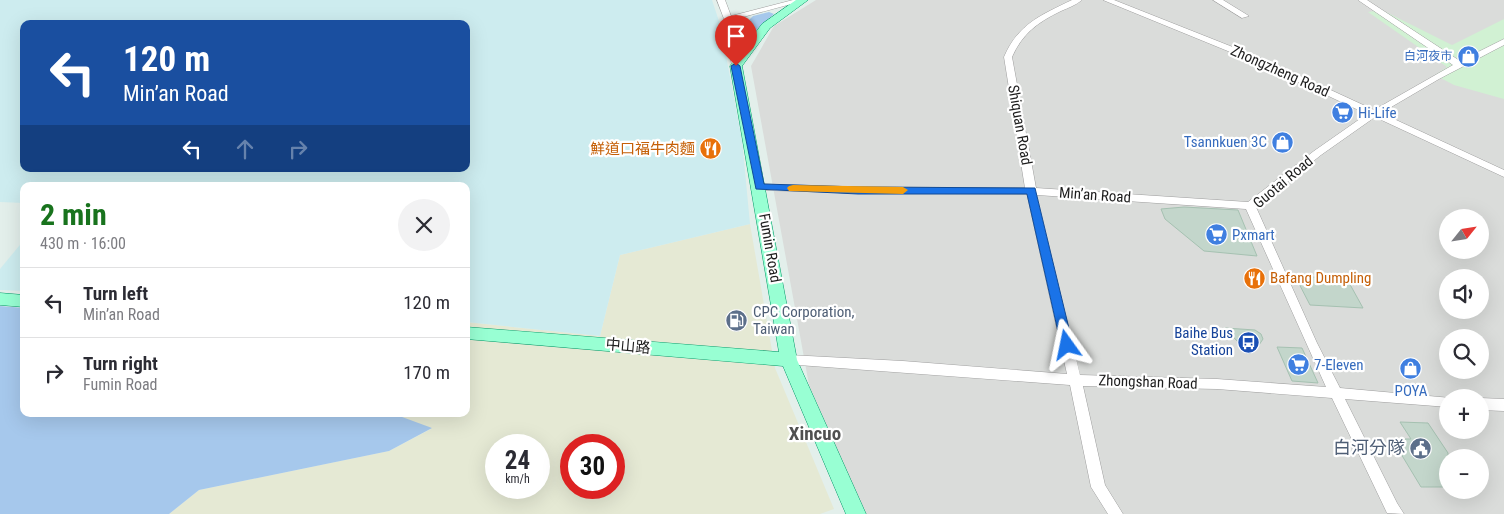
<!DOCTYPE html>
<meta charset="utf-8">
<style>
body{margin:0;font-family:"Roboto Condensed","Noto Sans TC",sans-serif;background:#f2f2f3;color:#2b2b33;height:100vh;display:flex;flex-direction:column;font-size:19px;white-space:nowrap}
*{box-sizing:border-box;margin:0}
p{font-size:16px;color:#7c7c81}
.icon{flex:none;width:28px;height:28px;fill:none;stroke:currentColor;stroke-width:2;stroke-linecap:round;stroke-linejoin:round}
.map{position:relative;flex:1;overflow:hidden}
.drawer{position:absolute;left:20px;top:182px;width:450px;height:235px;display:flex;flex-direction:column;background:#fff;border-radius:10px;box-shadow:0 5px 20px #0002}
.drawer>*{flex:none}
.banner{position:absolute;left:20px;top:20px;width:450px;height:152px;border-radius:10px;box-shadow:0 5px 20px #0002;background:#1a4fa0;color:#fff;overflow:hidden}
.needle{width:32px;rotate:60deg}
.controls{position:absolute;left:1439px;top:209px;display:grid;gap:10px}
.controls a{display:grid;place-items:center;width:50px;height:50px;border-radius:50%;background:#fff;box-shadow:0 5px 20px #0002;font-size:25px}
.speed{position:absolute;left:485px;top:434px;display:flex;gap:10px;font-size:25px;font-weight:700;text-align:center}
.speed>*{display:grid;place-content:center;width:65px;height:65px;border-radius:50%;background:#fff;box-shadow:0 5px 20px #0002;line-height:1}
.speed small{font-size:12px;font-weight:400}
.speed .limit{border:8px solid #d22;background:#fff;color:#111}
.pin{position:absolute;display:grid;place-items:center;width:42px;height:42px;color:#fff;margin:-51px -21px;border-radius:50% 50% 50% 0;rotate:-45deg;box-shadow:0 0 5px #0007}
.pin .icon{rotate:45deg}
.me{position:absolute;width:55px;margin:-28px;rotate:348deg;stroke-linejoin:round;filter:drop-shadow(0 0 4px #0008)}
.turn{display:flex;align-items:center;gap:18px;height:105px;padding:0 20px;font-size:22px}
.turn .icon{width:65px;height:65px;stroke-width:2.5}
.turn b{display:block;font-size:35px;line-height:42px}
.lanes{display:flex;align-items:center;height:48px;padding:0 20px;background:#0003;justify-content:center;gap:25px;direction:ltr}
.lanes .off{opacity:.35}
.round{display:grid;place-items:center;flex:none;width:52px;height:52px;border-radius:26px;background:#f2f2f3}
.head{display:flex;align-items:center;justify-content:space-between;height:85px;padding:0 20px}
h1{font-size:30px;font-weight:700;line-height:38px;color:#18731d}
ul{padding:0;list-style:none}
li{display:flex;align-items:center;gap:15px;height:70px;padding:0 20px;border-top:1px solid #e1e1e2}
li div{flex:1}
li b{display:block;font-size:19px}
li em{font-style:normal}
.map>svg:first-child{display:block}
.residential{fill:#dadcda;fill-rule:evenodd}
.commercial{fill:#d1f1d3}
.industrial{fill:#e5e9d4;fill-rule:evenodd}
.farmland{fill:#cdecef;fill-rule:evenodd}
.grass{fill:#a6c8ec}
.building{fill:#c3d6cb;stroke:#a5c1b1}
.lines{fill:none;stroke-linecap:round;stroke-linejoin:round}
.minor-casing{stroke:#9e9e9e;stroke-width:1}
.major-casing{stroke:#009766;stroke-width:1}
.minor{fill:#fff;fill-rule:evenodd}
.major{fill:#98ffd3;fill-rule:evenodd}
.route{fill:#1a73e8;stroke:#114b97}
.slow{fill:#f59e0b}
.labels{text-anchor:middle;stroke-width:4.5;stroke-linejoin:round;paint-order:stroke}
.far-shop-label{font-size:12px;fill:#366cbe;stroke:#fff;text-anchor:end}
.street-label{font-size:15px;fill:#1d1d1d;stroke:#fff}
.shop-label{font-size:15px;fill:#366cbe;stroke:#fff;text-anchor:start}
.food-label{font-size:15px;fill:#c56008;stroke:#fff;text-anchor:end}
.service-label{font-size:15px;fill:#4e5e75;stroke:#fff;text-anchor:start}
.transit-label{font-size:15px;fill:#164399;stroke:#fff;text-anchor:end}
.near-service-label{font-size:18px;fill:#4e5e75;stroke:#fff;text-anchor:end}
.near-neighbourhood-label{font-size:19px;font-weight:bold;fill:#505050;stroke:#fff}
</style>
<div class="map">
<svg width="1504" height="514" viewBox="0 0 1504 514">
<rect width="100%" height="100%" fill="#e3efeb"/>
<!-- residential -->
<path class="residential" d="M816 0H1504V514H865L809 385 751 66 774 26ZM1448 218H1480V250H1448ZM1448 278H1480V310H1448ZM1448 338H1480V370H1448ZM1448 398H1480V430H1448ZM1448 458H1480V490H1448Z"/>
<!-- commercial -->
<polygon class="commercial" points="1382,10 1452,45 1504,19 1504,99 1454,85 1435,75 1447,67 1368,12"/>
<!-- industrial -->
<path class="industrial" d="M750 224 775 368 834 509 820 514H169L199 490 389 451 431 429 394 414H466V322L600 336 620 255ZM496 445H539V488H496ZM571 445H614V488H571Z"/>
<!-- farmland -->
<g class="farmland">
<path d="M0 0H712L720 24 742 140 750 224 620 255 600 336 466 322V186H24V203L0 202ZM24 24H466V169H24Z"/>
<polygon points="24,240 24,291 0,290 0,269"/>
</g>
<!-- grass -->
<g class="grass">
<polygon points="769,12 774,14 750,36 743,34 742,27 753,16"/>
<polygon points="0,306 24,308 24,414 394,414 432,428 389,451 199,490 169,514 0,514"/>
</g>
<!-- building -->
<g class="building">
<polygon points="1184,207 1238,210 1257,256 1204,251 1165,219 1161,209"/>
<polygon points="1295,276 1347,279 1363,308 1310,305"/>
<polygon points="1225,328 1255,330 1261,334 1263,339 1259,345 1249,354"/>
<polygon points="1277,347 1302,348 1318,383 1292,381"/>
<polygon points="1400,422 1428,423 1448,453 1448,487 1421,487 1392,439 1411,439"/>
</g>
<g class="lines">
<defs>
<g id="minor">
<polygon points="717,0 725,0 731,16 793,0 806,0 732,20 740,66 736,69 732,66 724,19"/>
<path d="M1072 0H1082C1076 5 1068 8 1061 11 1038 22 1022 34 1012 57L1036 188 1248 202 1314 151 1367 114 1262 65 1103 0H1114L1268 61 1374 110 1453 65 1358 0H1367L1460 61 1504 39V45L1439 79 1381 113 1504 170V177L1375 117 1321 155 1256 207 1317 343 1340 388 1451 398H1448V407L1345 399 1397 503 1404 514 1387 513 1332 398 1217 389 1083 386 1105 485 1123 514H1108L1091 487 1070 385 785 364 783 360 785 356 789 355 903 361 1067 374 1027 194 857 193 759 190 754 187 759 184 857 187 1025 188 1004 57C1018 24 1041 15 1072 0ZM1037 195 1246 209 1326 387 1217 379 1080 375Z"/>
<polygon points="1213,0 1223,0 1249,16 1242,18"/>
<polygon points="1480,398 1504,399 1504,411 1480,410"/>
</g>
<g id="major">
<polygon points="796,0 808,0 770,28 742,66 797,360 866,514 846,514 783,366 466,339 466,327 779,352 730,66 762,24"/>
<polygon points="0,293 24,295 24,307 0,305"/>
</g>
</defs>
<!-- minor casing -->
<use href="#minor" class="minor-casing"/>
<!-- major casing -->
<use href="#major" class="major-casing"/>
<!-- minor -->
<use href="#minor" class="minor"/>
<!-- major -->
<use href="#major" class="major"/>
</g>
<!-- route -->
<polygon class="route" points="736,63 740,66 764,184 858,187 1035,188 1073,345 1071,348 1062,348 1061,345 1027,194 858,194 756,189 731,66"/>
<!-- slow -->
<polygon class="slow" points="793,185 903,187 908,190 903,194 789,191 787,188 789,186"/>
<!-- icons -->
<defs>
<symbol id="shop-disc" viewBox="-11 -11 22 22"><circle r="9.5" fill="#3f7fe0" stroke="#fff"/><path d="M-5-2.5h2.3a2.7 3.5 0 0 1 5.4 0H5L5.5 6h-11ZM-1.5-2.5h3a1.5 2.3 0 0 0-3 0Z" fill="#fff"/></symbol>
<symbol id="supermarket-disc" viewBox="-11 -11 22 22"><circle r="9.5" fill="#3f7fe0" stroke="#fff"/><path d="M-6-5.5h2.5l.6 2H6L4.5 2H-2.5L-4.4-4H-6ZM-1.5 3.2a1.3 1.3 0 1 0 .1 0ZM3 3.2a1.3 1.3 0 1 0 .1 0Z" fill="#fff"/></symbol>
<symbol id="restaurant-disc" viewBox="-11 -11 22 22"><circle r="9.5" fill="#e8710a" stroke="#fff"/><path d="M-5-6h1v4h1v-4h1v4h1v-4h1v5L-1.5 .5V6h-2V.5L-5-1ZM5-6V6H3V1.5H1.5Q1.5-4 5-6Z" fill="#fff"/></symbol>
<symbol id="fuel-disc" viewBox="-11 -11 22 22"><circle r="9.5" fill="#5c6f8a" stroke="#fff"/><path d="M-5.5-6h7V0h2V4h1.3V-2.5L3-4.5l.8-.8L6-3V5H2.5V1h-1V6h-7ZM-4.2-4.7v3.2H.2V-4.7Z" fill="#fff"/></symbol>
<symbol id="bus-disc" viewBox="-11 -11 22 22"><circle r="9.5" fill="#1a4fb4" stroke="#fff"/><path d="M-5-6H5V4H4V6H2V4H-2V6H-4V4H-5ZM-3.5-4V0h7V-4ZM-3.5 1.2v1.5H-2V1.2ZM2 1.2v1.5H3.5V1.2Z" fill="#fff"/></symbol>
<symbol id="civic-disc" viewBox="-11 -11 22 22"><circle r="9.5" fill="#5c6f8a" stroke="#fff"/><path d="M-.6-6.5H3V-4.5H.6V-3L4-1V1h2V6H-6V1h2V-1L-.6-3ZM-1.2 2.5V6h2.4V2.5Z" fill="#fff"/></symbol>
</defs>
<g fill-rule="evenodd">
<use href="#shop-disc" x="1456" y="44" width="25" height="25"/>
<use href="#supermarket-disc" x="1330" y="100" width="25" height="25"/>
<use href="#shop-disc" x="1270" y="130" width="25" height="25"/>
<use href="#restaurant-disc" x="698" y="136" width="25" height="25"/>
<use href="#supermarket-disc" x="1204" y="222" width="25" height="25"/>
<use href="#restaurant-disc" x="1242" y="266" width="25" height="25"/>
<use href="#fuel-disc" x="724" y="308" width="25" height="25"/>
<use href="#bus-disc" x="1236" y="330" width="25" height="25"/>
<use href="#supermarket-disc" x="1286" y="352" width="25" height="25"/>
<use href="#shop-disc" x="1398" y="356" width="25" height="25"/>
<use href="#civic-disc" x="1408" y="436" width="25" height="25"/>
</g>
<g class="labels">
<!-- far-shop labels -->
<g class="far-shop-label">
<text x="1452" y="60">白河夜市</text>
</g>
<!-- street labels -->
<g class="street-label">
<text transform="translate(1280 71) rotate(24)" y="5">Zhongzheng Road</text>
<text transform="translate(1020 125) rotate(80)" y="5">Shiquan Road</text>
<text transform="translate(1283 182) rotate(-40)" y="5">Guotai Road</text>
<text transform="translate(1095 195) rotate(4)" y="5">Min’an Road</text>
<text transform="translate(770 248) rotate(80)" y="5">Fumin Road</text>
<text transform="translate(628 346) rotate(5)" y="5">中山路</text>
<text transform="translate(1148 382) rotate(2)" y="5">Zhongshan Road</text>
</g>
<!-- shop labels -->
<g class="shop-label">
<text x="1358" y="118">Hi-Life</text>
<text x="1267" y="147" text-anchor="end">Tsannkuen 3C</text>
<text x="1232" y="240">Pxmart</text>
<text x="1314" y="370">7-Eleven</text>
<text x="1411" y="396" text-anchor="middle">POYA</text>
</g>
<!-- food labels -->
<g class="food-label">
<text x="695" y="154">鮮道口福牛肉麵</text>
<text x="1270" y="283" text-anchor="start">Bafang Dumpling</text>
</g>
<!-- service labels -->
<g class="service-label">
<text x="753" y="317">CPC Corporation,<tspan x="753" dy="17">Taiwan</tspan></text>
</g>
<!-- transit labels -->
<g class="transit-label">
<text x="1233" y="338">Baihe Bus<tspan x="1233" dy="17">Station</tspan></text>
</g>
<!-- near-service labels -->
<g class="near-service-label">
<text x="1405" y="454">白河分隊</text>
</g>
<!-- near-neighbourhood labels -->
<g class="near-neighbourhood-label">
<text x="815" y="440">Xincuo</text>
</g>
</g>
</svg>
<div class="controls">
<a><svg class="needle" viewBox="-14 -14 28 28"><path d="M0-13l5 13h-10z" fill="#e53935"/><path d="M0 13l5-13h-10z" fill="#7c7c81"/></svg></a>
<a><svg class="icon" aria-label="sound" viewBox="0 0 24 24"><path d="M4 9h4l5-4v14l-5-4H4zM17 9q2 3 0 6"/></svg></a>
<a><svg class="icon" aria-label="search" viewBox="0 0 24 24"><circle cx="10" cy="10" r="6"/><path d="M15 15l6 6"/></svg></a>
<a>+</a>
<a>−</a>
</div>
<div class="speed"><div>24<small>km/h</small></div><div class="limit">30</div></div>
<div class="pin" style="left:736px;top:66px;background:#d93025"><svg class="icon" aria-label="arrive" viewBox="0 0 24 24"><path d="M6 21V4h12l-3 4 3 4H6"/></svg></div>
<svg class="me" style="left:1067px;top:345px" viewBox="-20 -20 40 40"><path d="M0-17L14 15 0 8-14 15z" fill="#1a73e8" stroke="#fff" stroke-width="4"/></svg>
<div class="banner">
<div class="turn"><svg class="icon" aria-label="left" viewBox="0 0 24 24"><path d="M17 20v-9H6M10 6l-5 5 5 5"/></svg><div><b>120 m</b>Min’an Road</div></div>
<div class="lanes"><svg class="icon" aria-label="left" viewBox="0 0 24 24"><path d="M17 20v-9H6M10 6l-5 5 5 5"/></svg><svg class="icon off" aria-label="ahead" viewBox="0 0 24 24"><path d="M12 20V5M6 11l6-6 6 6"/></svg><svg class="icon off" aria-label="right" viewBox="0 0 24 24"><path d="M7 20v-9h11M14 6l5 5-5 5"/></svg></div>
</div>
<section class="drawer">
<div class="head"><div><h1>2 min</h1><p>430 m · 16:00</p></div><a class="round"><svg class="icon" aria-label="close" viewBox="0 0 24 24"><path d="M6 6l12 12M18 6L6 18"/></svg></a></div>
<ul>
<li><svg class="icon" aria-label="left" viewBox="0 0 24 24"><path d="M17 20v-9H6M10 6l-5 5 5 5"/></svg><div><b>Turn left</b><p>Min’an Road</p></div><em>120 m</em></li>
<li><svg class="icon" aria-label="right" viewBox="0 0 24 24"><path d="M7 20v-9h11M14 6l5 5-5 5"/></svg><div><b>Turn right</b><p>Fumin Road</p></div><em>170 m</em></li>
</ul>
</section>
</div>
